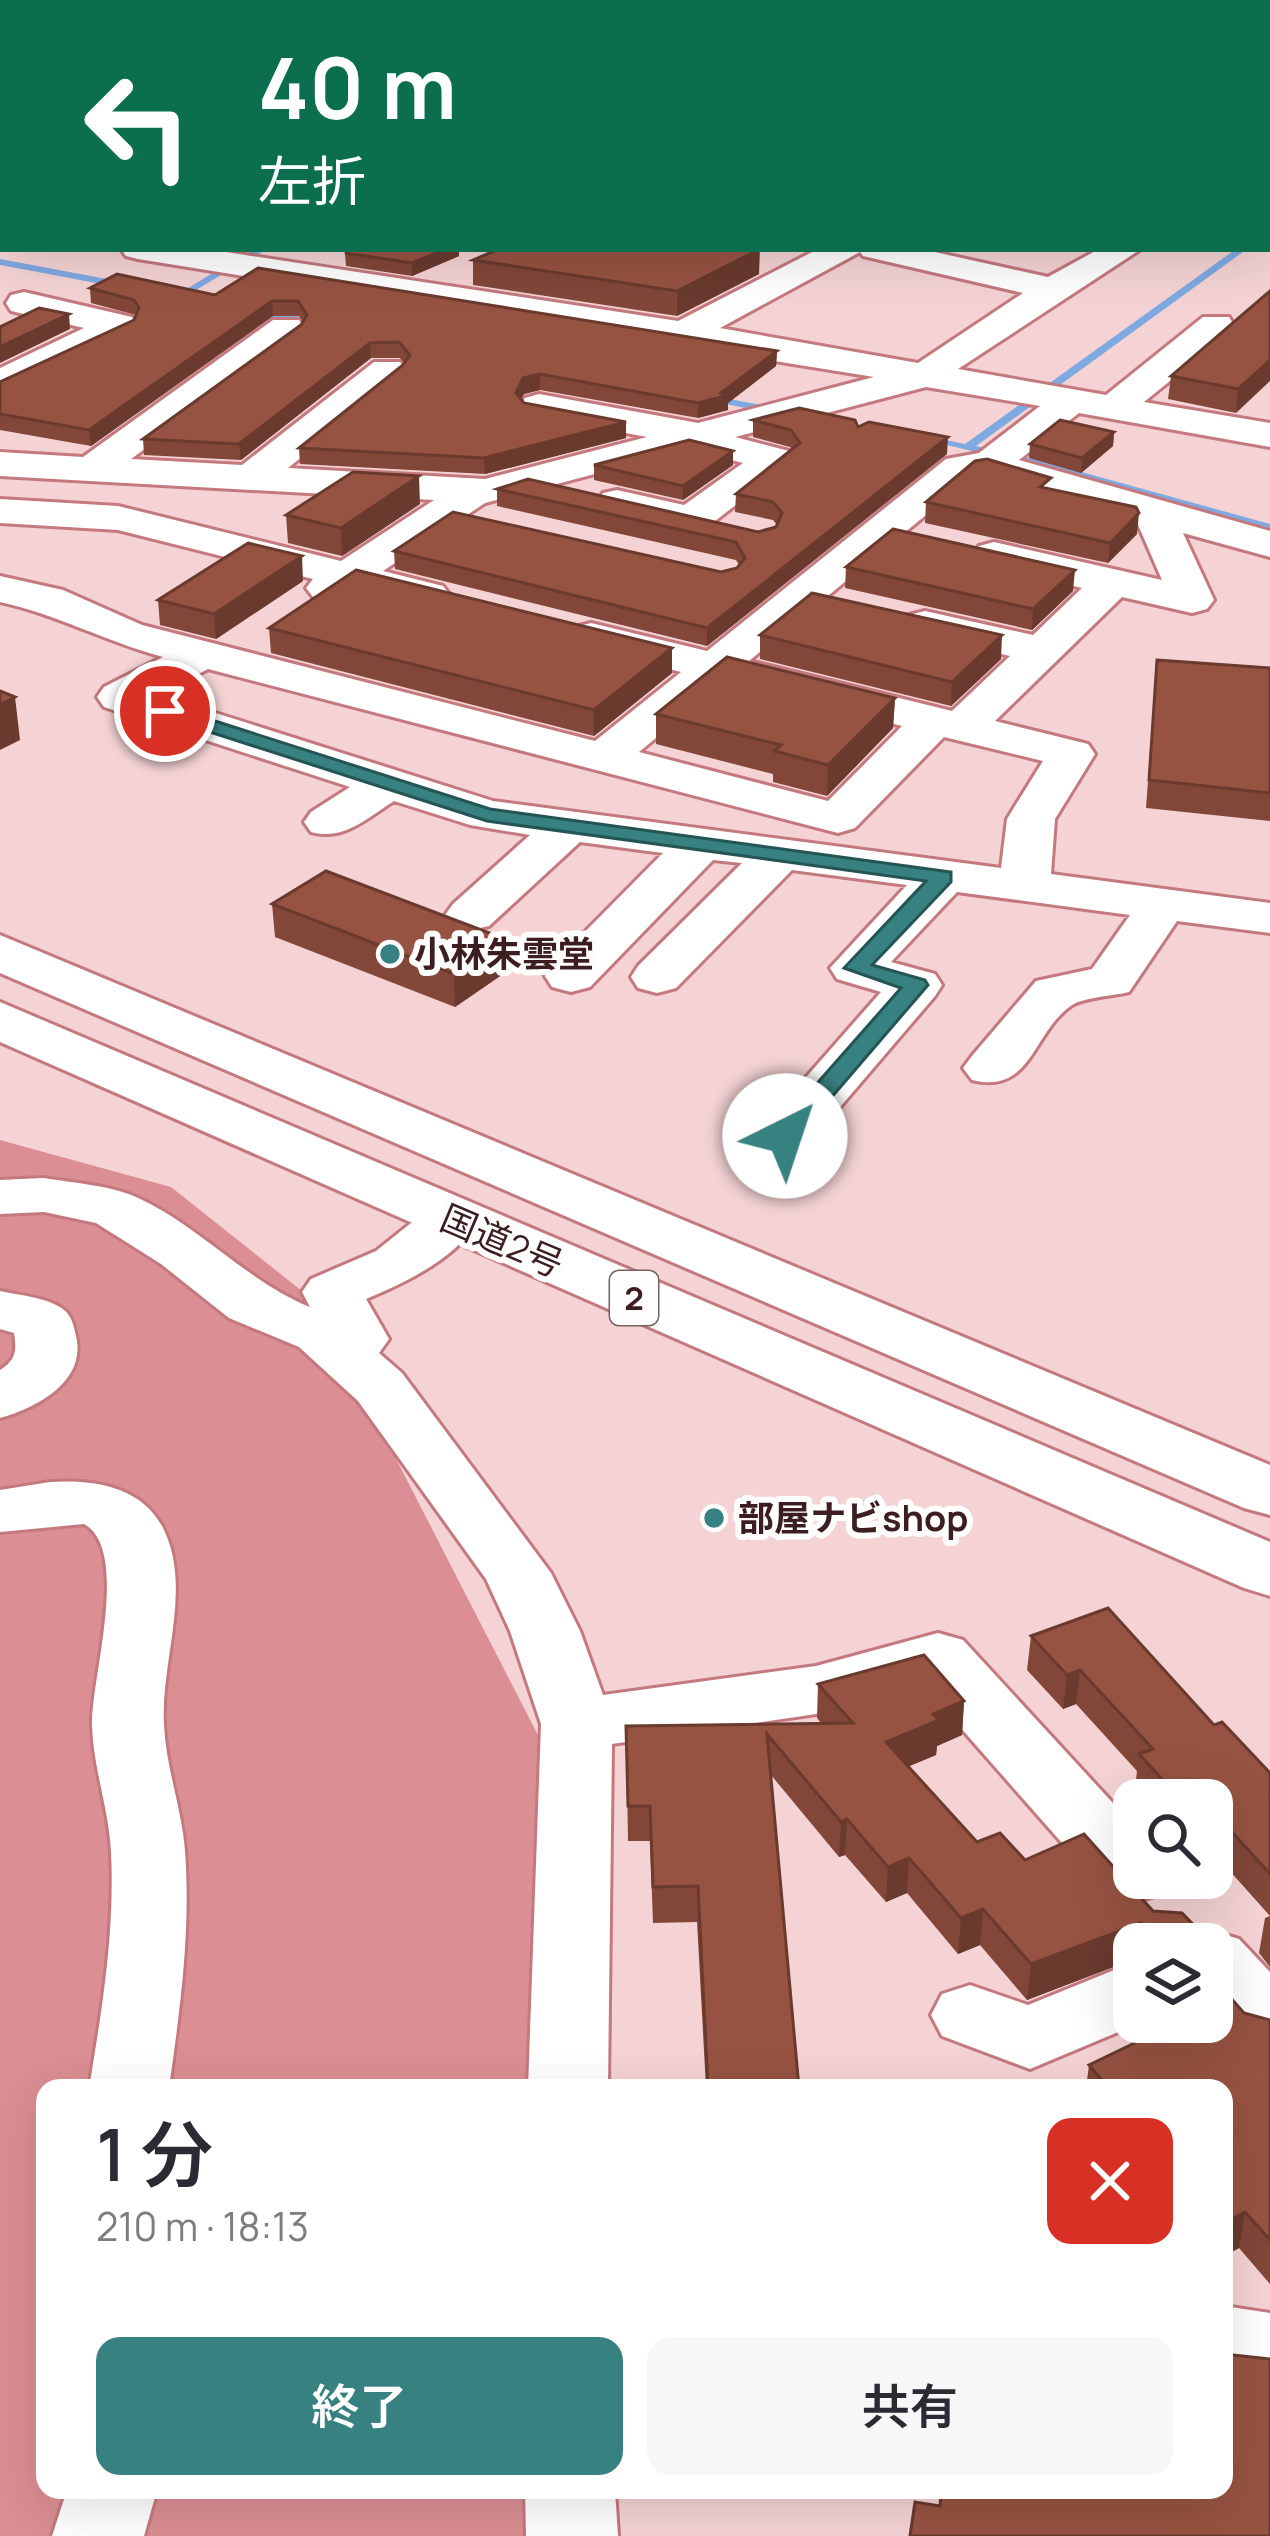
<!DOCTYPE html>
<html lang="ja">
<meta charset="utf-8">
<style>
body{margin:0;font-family:Manrope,"Noto Sans JP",sans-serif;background:#f7f7f7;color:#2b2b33;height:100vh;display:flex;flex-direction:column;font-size:45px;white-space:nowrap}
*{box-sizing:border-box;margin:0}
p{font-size:39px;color:#7c7c81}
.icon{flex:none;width:66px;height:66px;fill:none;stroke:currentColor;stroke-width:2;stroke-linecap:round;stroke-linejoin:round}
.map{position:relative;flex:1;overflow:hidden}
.sheet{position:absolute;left:36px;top:2079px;width:1197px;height:420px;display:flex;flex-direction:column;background:#fff;border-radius:24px;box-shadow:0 12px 48px #0002}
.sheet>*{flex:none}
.top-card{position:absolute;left:0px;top:0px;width:1272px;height:252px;box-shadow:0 12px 48px #0002;background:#0b6e4f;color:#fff;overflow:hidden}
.buttons{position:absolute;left:1113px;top:1779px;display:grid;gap:24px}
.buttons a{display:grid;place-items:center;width:120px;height:120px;border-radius:24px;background:#fff;box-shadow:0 12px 48px #0002;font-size:60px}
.pin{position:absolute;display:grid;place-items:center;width:102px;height:102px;color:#fff;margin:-51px;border:6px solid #fff;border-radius:50%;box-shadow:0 3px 12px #0007}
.me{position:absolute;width:132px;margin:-66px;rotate:41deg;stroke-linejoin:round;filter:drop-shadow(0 0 9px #0008)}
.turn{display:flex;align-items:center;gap:42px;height:252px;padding:0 60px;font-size:54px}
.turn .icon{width:156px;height:156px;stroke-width:2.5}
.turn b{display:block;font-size:84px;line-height:102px}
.round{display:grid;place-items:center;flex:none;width:126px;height:126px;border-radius:24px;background:#f7f7f7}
.headline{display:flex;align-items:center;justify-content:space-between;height:204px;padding:0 60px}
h1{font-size:72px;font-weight:600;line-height:90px}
.button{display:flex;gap:24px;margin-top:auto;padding:24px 60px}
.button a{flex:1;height:138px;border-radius:24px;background:#388181;color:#fff;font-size:48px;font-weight:600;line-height:138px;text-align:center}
.button a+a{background:#f7f7f7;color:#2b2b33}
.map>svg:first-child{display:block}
.forest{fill:#db8e93}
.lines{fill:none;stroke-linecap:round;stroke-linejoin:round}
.stream{fill:#7fa9e1;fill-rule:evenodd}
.minor-casing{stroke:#c4797e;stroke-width:6}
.highway-casing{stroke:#c4797e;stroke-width:6}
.minor{fill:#fff;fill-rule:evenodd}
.highway{fill:#fff;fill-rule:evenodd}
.wall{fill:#824739}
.shaded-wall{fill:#6a3a2e}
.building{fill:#975342;stroke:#6a3a2e;stroke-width:3}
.route{fill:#388181;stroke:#245454;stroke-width:3}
.poi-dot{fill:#388181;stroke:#fdfdfd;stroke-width:4.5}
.labels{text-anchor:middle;stroke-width:12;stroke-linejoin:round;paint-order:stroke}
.shield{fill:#fdfdfd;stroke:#766162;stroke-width:3}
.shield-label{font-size:33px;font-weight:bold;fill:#3c1e20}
.poi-label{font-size:36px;font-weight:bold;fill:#3c1e20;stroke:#fdfdfd;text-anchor:start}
.street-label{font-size:36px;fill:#3c1e20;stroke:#fdfdfd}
</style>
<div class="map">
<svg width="1270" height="2536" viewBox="0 0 1270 2536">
<rect width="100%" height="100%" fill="#f5d3d4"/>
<!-- forest -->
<polygon class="forest" points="0,1140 171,1187 307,1295 371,1410 543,1745 543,2088 45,2088 45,2490 549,2490 552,2536 0,2536"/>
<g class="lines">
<!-- stream -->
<g class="stream">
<rect x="1269" y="226" width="1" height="6"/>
<polygon points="255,249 268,249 245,261 237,259"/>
<polygon points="1236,249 1247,249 976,446 1038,460 1270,524 1270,531 1032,465 921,439 926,436 965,444"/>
<polygon points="0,259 123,282 128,285 123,288 0,265"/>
<polygon points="226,265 234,267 183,298 175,296"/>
<polygon points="260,309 323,321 328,324 323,327 256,314 255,312"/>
<polygon points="708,395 777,408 782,411 777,414 704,400 703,398"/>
</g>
<defs>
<g id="minor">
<polygon points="114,0 161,0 163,3 116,3"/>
<polygon points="318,0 370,0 372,3 320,3"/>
<polygon points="779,0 819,0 821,3 781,3"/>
<rect x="1177" y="0" width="28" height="3"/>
<polygon points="3,187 3,207 0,208 0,188"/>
<path d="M121 249H206L678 321 818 249H921L1048 277 1099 249H1141L958 369 1106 395 1203 317H1229L1234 325 1229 333 1144 402 1270 423V447L1079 413 1019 460 1270 531V557L1183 533 1214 600 1207 609 1192 613 1122 597 995 721 1088 744 1095 754 1055 819 1051 874 1270 903V933L1177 921 1129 992C1113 996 1085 997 1072 1005 1032 1032 1032 1095 972 1080L963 1068 972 1056 1036 981 1092 969 1130 915 957 892 891 962 935 974 942 985 935 996 805 1148 785 1153 765 1148 757 1136 765 1124 881 992 837 979 830 968 907 885 792 870 676 988 657 993 638 988 631 977 638 966 742 863 713 860 590 987 571 992 552 987 545 976 552 965 663 853 580 842 489 926 471 930 453 926 445 915 453 904 530 835 470 825 394 801C367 818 344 841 311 832L304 822 311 812 350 787 104 707 97 697 104 687 163 657C107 642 56 614 0 602V576L63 590 142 625 595 741 681 672 575 645 569 636 575 627 591 623 707 651 946 459 979 453 1040 406 926 387 735 437 789 451 795 459 706 528 691 531 603 511 597 502 603 493 617 490 684 505 743 463 689 449 485 503 383 571 443 586 450 595 443 604C413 612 388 590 358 591 342 591 333 602 313 597L306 588 313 579 118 530 0 523V499L118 506 341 561 434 500 0 476V452L83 457 273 320H299L304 328 299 336 131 459 242 465 374 362H400L406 370 400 378 288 468 485 479 647 437 525 414 520 406 525 398 539 394 698 423 874 377 138 259 126 256ZM860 252 863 256 1023 293 918 363 720 328ZM986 475 1136 520 1162 580 994 542 979 546 973 555 979 564 1082 588 1033 635 925 611 909 615 903 624 909 633 1010 656 952 711 749 661 972 477ZM208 669 838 833 855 828 944 737 1043 761 1007 819 1001 868 493 801 159 695ZM724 682 902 726 828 801 639 752Z"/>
<polygon points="24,292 132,317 137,325 132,333 0,394 0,368 84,328 11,311 6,303 11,295"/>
<path d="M44 1178C73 1183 109 1185 136 1197 200 1226 246 1281 310 1307L302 1292 311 1279 376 1251 431 1207 452 1201 473 1207 481 1219C454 1259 409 1281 366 1299L389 1339 379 1353 402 1373 551 1573 580 1631 603 1695 816 1666 938 1633 963 1640 1134 1826V1878H1169L1161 1894 1134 1902 1107 1894 923 1685 816 1714 612 1744 608 2088H528L541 1724 510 1631 486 1579 358 1401 299 1347 229 1318 161 1264 96 1223 44 1212 0 1214V1180Z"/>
<path d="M0 1291C18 1295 50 1298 64 1310 72 1316 74 1327 76 1336 87 1381 37 1408 0 1418V1370C16 1360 17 1351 14 1333L0 1329Z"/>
<path d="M50 1482C93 1479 140 1486 162 1526 194 1586 160 1662 164 1725 166 1768 182 1809 185 1851 191 1931 180 2010 169 2088H89C102 2010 115 1931 111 1852 109 1809 93 1768 92 1725 91 1678 131 1550 84 1524L0 1532V1490Z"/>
<polygon points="1212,1931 1239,1939 1270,1972 1270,2054 1242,2046 1212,2012 1212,1944 1182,1944"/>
<polygon points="1134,1962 1134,2022 1142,2022 1030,2069 942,2036 931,2015 942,1994 970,1985 1028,2005"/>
<polygon points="1224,2306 1270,2313 1270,2387 1224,2380"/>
<polygon points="67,2490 157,2490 144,2536 52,2536"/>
<polygon points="525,2490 615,2490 618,2536 526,2536"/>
</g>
<g id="highway">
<polygon points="0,935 1270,1465 1270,1515 1244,1508 0,973"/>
<polygon points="0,1002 1270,1542 1270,1596 1244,1588 0,1042"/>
</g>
</defs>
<!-- minor casing -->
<use href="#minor" class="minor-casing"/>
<!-- highway casing -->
<use href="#highway" class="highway-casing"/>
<!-- minor -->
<use href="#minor" class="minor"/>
<!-- highway -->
<use href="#highway" class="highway"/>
</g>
<!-- wall -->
<g class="wall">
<polygon points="356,249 459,249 459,256 412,276 346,266 345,253"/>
<polygon points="473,260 759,274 677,316 473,285"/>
<polygon points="258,268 777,351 776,366 728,403 728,410 698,418 540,390 524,394 521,399 524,403 626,438 485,474 300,464 299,448 404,363 400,358 371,358 241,460 144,455 143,439 303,322 299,316 273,316 91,446 0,430 0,382 134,320 136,315 91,303 90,288 215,295"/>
<polygon points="1270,291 1236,413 1168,399 1171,376"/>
<polygon points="753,420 858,427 947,454 707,646 395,569 394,551 721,572 737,568 739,565 736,560 497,506 497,489 758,532 776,527 777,525 773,520 735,512 736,494 792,449 790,447 753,437"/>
<polygon points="1114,432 1113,446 1081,473 1029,458 1030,444"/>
<polygon points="733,451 733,465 683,500 594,480 594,465"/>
<polygon points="1050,489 1137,534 1108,563 925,523 926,502"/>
<polygon points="420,504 342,556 288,543 286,515"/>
<polygon points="846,567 1073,591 1032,630 845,588"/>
<polygon points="303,581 216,639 160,625 158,600"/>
<polygon points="269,628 672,648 672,673 594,736 271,653"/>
<polygon points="760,635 1001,659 951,706 760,659"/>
<polygon points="1157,660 1270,668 1270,821 1146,808"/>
<polygon points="895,698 893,728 827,796 773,782 773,774 656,744 656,714"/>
<polygon points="272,904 506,972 455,1007 275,937"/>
<polygon points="1031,1636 1214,1725 1270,1773 1270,1967 1259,1953 1265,1918 1270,1916 1212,1851 1212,1800 1145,1800 1135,1789 1137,1771 1076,1704 1063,1709 1027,1670"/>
<polygon points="924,1655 964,1701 962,1735 937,1746 936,1755 908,1766 977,1842 1000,1833 1025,1860 1084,1834 1153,1911 1182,1913 1209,1941 1213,1940 1214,1979 1244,2013 1270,2020 1270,2284 1239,2248 1224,2256 1224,2088 1086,2088 1089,2065 1145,2038 1137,2029 1138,2022 1212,2022 1212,1944 1134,1944 1134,1959 1027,2000 980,1945 958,1954 907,1893 886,1902 845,1855 839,1857 771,1775 799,2088 706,2088 697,1922 653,1923 650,1841 628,1841 626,1726 821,1723 817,1718 818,1684"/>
</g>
<!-- shaded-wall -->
<g class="shaded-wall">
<polygon points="3,100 3,116 0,118 0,101"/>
<polygon points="446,249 459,249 459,256 412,276 412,263"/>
<polygon points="760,249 759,274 677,316 677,291"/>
<polygon points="272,301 273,316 91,446 89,430"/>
<polygon points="69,314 70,329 0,363 0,347"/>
<polygon points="370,343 371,358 241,460 239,444"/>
<polygon points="777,351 776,366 728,403 728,410 698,418 698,403 721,393"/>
<polygon points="1270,360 1270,381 1236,413 1238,389"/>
<polygon points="540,374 540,390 524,394 516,408 516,393 523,378"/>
<polygon points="626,422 626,438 485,474 484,458"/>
<polygon points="1114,432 1113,446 1081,473 1082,458"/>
<polygon points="948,437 947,454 707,646 707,628"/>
<polygon points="733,451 733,465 683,500 683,486"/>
<polygon points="419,476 420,504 342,556 341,528"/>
<polygon points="1139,513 1137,534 1108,563 1110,543"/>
<polygon points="302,556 303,581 216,639 214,614"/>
<polygon points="1075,570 1073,591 1032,630 1033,609"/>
<polygon points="1002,635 1001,659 951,706 952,682"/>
<polygon points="672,648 672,673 594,736 594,710"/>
<polygon points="15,697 20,740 0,750 0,705"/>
<polygon points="895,698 893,728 827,796 828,765"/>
<polygon points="505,939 506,972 455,1007 454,974"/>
<polygon points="1080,1670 1076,1704 1063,1709 1067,1675"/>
<polygon points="964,1701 962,1735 937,1746 936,1755 884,1777 886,1742 933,1714"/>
<polygon points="847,1819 845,1855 839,1857 841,1822"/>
<polygon points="909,1858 907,1893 886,1902 888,1867"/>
<polygon points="983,1909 980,1945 958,1954 961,1918"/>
<polygon points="1141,1923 1138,1944 1134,1944 1134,1959 1027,2000 1031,1964"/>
<polygon points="1245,2212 1239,2248 1224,2256 1224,2223"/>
</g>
<!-- building -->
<g class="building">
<polygon points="3,37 3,100 0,101 0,38"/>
<polygon points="356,249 446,249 412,263 345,253"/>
<polygon points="499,249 760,249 677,291 473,260"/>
<polygon points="258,268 777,351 721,393 728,395 698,403 540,374 523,378 516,393 524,403 626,422 484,458 299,448 403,365 410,355 399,342 370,343 239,444 143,439 301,325 307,315 298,301 272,301 89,430 0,414 0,382 134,320 139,308 134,300 90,288 117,274 215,295"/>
<polygon points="1270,291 1270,360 1238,389 1171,376"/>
<polygon points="39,308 69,314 0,347 0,327"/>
<polygon points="799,408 855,420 858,427 869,422 948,437 707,628 394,551 453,512 721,572 737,568 745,558 736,542 497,489 528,479 758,532 776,527 782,513 773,502 736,494 800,443 791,430 753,420"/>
<polygon points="1060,420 1114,432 1082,458 1030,444"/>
<polygon points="689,440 733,451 683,486 594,465"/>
<polygon points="987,459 1051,478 1040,487 1136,507 1139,513 1110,543 926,502 975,461"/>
<polygon points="353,472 419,476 341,528 286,515"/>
<polygon points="893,529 1075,570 1033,609 846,567"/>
<polygon points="248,543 302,556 214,614 158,600"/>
<polygon points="356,570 672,648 594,710 269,628"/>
<polygon points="812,593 1002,635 952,682 760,635"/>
<polygon points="727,657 895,698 828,765 774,751 781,745 656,714"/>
<polygon points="1157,660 1270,668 1270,793 1149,780"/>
<polygon points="0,691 15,697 0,705"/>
<polygon points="326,871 505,939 454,974 272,904"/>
<polygon points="1108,1608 1214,1725 1222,1722 1270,1773 1270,1874 1212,1810 1212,1800 1181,1800 1139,1754 1153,1749 1080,1670 1067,1675 1031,1636"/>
<polygon points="924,1655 964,1701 933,1714 939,1720 886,1742 977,1842 1000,1833 1025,1860 1084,1834 1153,1911 1182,1913 1209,1941 1213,1940 1214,1979 1244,2013 1270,2020 1270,2240 1245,2212 1224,2223 1224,2088 1109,2088 1089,2065 1170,2026 1167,2022 1212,2022 1212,1944 1142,1944 1141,1923 1031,1964 983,1909 961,1918 909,1858 888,1867 847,1819 841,1822 767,1734 799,2088 708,2088 698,1886 653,1887 650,1806 628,1806 626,1726 853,1723 818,1684"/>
<polygon points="1224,2354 1270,2359 1270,2536 910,2536 915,2502 940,2506 941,2490 1224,2490"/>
</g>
<!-- route -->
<polygon class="route" points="165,705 490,809 951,872 951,882 872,965 925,980 928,985 794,1141 776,1141 772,1136 776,1130 901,988 844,968 926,881 487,821 157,715 157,707"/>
<!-- markers -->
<g class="poi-dot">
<circle cx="390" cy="954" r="12"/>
<circle cx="714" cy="1518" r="12"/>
</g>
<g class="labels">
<!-- shield labels -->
<rect class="shield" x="610" y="1271" width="48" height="54" rx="9"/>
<g class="shield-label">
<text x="634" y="1310">2</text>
</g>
<!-- poi labels -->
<g class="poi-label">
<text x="414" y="967">小林朱雲堂</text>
<text x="738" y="1531">部屋ナビshop</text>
</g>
<!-- street labels -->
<g class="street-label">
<text transform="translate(502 1241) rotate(23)" y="13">国道2号</text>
</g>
</g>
</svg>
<div class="buttons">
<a><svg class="icon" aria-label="search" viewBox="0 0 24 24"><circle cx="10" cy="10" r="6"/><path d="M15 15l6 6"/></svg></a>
<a><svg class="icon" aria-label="layers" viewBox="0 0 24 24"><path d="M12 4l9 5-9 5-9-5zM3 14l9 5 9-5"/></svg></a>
</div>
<div class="pin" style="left:165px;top:711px;background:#d93025"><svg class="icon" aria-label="arrive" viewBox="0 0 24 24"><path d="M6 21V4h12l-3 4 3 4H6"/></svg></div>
<svg class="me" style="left:785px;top:1136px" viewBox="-20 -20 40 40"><circle r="19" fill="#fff"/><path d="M0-13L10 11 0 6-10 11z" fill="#388181"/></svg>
<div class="top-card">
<div class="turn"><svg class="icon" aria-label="left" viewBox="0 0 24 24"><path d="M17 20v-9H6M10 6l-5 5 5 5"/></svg><div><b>40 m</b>左折</div></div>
</div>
<section class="sheet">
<div class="headline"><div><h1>1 分</h1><p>210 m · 18:13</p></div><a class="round" style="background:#d93025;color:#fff"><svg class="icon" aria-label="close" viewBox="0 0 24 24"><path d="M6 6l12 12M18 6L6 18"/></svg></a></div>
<div class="button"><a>終了</a><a>共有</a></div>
</section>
</div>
